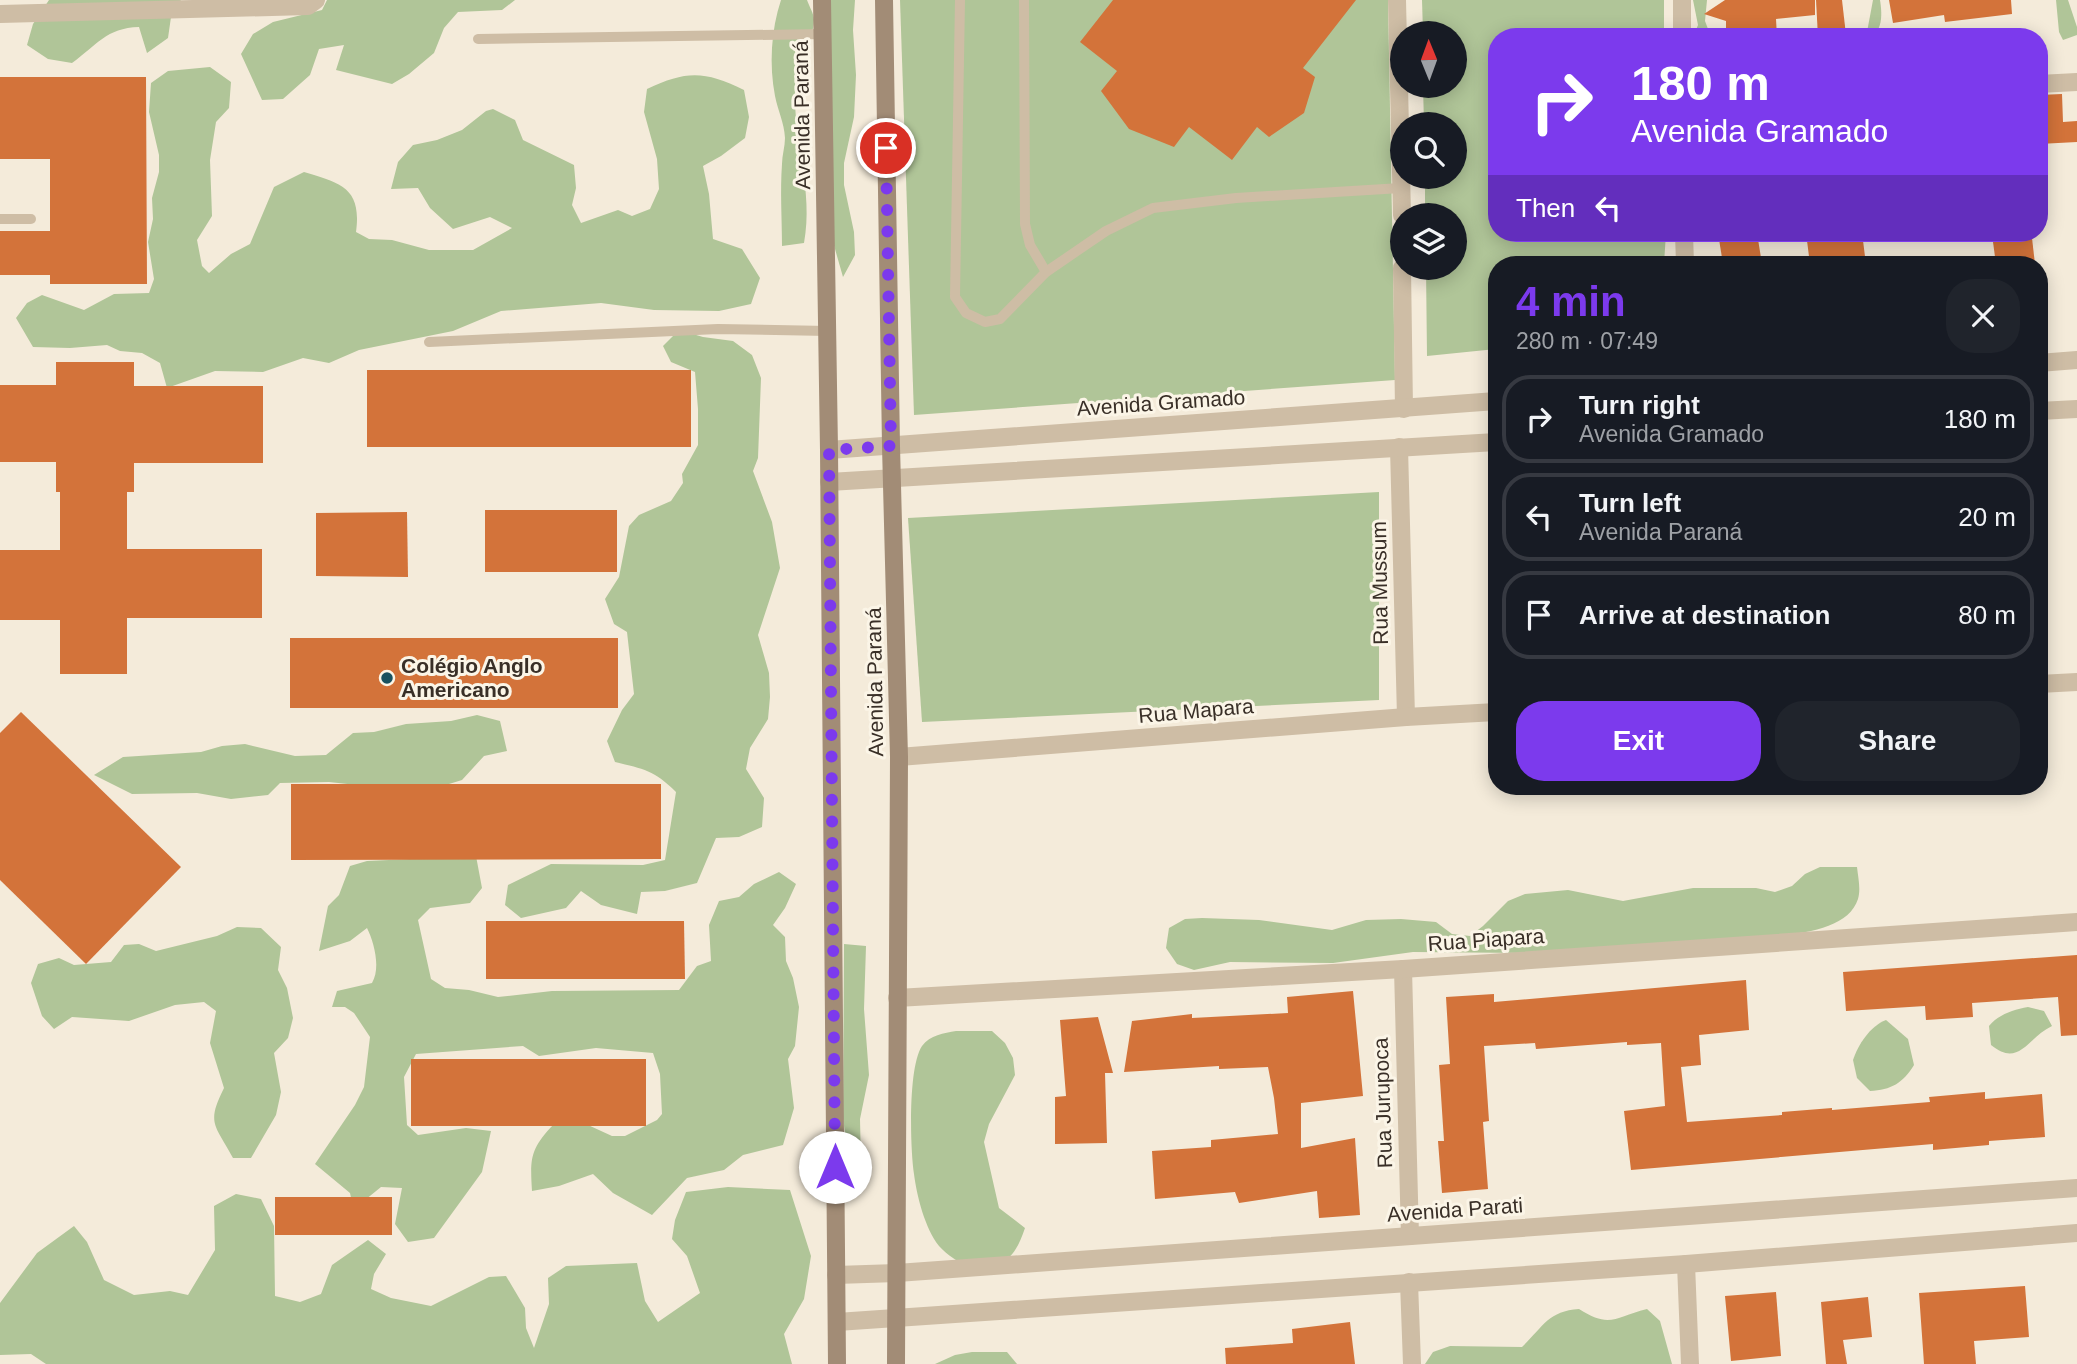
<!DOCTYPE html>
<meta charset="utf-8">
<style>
body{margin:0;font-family:Arial,sans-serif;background:#20242c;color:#f1f3f6;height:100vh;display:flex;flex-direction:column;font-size:26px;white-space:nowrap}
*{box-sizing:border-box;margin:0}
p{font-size:23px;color:#9ea1a6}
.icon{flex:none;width:38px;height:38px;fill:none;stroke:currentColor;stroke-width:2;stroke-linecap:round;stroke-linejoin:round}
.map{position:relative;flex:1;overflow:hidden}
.sheet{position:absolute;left:1488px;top:256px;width:560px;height:539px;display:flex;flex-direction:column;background:#171b24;border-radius:28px;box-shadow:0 4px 18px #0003}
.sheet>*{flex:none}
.banner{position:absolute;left:1488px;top:28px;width:560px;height:214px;border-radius:28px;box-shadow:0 4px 18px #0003;background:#7c3aed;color:#fff;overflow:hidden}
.needle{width:46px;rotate:359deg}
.buttons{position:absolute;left:1390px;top:21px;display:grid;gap:14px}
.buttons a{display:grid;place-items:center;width:77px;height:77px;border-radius:50%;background:#171b24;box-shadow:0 4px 18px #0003;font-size:35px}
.pin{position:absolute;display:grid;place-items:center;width:60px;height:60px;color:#fff;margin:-30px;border:4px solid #fff;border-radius:50%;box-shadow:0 2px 7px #0007}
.me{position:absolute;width:77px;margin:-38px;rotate:0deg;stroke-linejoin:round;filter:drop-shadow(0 0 5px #0008)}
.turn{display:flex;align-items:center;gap:24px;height:147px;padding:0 28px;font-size:32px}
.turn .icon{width:91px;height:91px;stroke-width:2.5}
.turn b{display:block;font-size:49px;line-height:60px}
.then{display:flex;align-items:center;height:66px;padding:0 28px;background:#0003;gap:14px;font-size:26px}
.round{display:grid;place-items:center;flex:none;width:74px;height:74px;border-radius:28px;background:#20242c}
.headline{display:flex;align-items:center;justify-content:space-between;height:119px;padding:0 28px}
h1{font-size:42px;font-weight:700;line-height:52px;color:#7c3aed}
.primary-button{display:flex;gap:14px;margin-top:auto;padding:14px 28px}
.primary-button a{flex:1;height:80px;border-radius:28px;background:#7c3aed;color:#fff;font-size:28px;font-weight:700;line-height:80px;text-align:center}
.primary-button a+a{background:#20242c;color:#f1f3f6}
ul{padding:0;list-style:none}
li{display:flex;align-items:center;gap:21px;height:88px;margin:0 14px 10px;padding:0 14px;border:4px solid #363941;border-radius:28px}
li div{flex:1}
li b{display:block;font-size:26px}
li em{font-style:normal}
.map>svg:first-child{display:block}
.green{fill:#b0c598}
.building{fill:#d3733a}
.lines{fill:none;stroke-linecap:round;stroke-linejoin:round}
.service{stroke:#cebda5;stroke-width:10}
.minor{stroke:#cebda5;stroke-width:18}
.tertiary{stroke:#cebda5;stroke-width:18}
.secondary{stroke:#a28c76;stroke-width:18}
.route{stroke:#7c3aed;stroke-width:12;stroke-dasharray:0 21.6}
.poi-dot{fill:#18515f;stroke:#fbf5e7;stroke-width:2.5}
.labels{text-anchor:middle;stroke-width:6;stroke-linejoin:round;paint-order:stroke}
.street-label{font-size:21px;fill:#392f27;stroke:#fbf5e7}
.poi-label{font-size:21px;font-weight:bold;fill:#392f27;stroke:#fbf5e7;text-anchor:start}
</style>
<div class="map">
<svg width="2077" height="1364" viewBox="0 0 2077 1364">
<rect width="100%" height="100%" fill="#f4ebda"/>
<!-- green -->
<g class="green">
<path d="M49 0H181L171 17 168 38 147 53 139 27C106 28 97 45 72 63L48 59 27 45 33 24Z"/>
<polygon points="327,0 515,0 502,10 458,12 444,28 434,53 409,74 392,84 336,70 344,45 319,49 310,75 283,99 262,100 241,54 253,34 273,22 322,10"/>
<path d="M781 0H807C809 6 814 14 814 20 813 43 796 64 795 88 793 141 814 191 804 243L782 246C782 219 780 191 782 164 782 155 785 147 785 138 784 122 778 111 775 96 769 65 771 30 781 0Z"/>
<polygon points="825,0 855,0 853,30 856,75 854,117 844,163 844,185 854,232 855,255 843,277 831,235"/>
<polygon points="900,0 1388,0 1395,380 914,415"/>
<polygon points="1422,0 1664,0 1664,37 1496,37 1496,233 1666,233 1664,264 1496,264 1496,349 1427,356 1426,268 1454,268 1454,215 1425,215 1425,177 1454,177 1454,124 1424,124 1423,86 1454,86 1454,33 1423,33"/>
<polygon points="1693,0 1707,0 1705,21 1708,29 1720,34 1719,37 1693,37 1698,25"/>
<path d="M1873 0H1880C1882 13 1883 28 1872 37L1867 32Z"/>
<polygon points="2056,0 2068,0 2077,27 2077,35 2063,40 2059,32"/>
<path d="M210 67 231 82 229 108 216 122 210 160 212 216 197 240 202 266 209 273 231 254 250 244 274 187 304 172C341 183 362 188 356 232L369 239 392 240 429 250H473L512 228 490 217 453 229 430 208 418 188 391 189 398 162 413 145 437 140 462 130 486 111 493 109 515 120 523 140 574 165 576 188 572 205 581 223 618 210 632 216 650 209 659 189 657 159 644 112 647 89C687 70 705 71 744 90L749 117 745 138 721 156 703 166 709 194 713 239 742 249 760 278 751 304 719 311 654 310 601 303 501 311 453 331 359 350 329 363 303 358 263 372 215 371 167 388 160 363 142 353 120 351 107 345 70 348 33 347 16 318 27 303 42 295 84 310 114 294 149 293 154 279 148 242 153 219 152 198 159 172V155L149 112 151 83 168 71Z"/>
<path d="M679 330 703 337 733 341 752 355 761 378 758 458 753 471 772 522 780 568 758 635 769 673 770 697 768 719 750 748 746 769 764 798 762 827 739 837 716 838 697 883 665 891 641 892 637 914 601 905 581 891 566 908 521 918 505 905 508 885 551 864 643 865 665 860 676 792C654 770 644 769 615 762L607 741 622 710 634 694 627 632 614 624 605 599 619 577 629 526 639 515 671 501 683 483 682 474 698 445V409L695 372 671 362 663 346Z"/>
<polygon points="1379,492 1379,700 922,722 908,518"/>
<polygon points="477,715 500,721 507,751 484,756 462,780 449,784 375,787 329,782 280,783 268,795 231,799 197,793 132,794 94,775 123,757 201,752 222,746 245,744 295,756 326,755 353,733 374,732 406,724 451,721"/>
<path d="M476 856 482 888 470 903 430 908 418 920 431 979 445 988 469 990 498 997 552 991 679 990 697 966 711 961 709 925 719 901 739 897 754 884 779 872 796 884 785 908 773 925 785 937 786 961 793 978 799 1007 795 1046 788 1059 794 1108 783 1145 743 1155 724 1170 687 1178 652 1215 613 1193 593 1174 559 1186 532 1191C530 1158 530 1149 554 1124L588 1125 612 1136H625L657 1120 662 1114 660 1074 653 1053 596 1048 539 1056 523 1046 416 1054 404 1077 407 1125 418 1135 466 1128 491 1131 482 1172 434 1238 408 1242 395 1224 402 1188 381 1187 365 1200 352 1202 350 1193 315 1164 355 1105 364 1087 370 1037 354 1013 345 1007H332L337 991 372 983C381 968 374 942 367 928L350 941 319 951 328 906 339 895 350 866 367 861Z"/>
<path d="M1820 867H1857C1858 877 1861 889 1858 899 1843 946 1738 933 1700 941L1526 953 1413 952 1333 963 1230 962 1194 970 1177 964 1166 948 1169 928 1185 919 1202 918 1259 920 1332 930 1366 920 1401 919 1436 922 1452 934 1470 936 1483 926 1508 901 1525 894 1568 890 1623 901 1693 888H1756L1775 892 1792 886 1805 874Z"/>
<path d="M237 927 261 928 281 947 278 970 287 988 293 1018 288 1038 274 1053 281 1092 276 1115 251 1158H233C215 1124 206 1124 224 1088L210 1043 216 1011 204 1002 175 1005 129 1021 72 1017 54 1029 42 1016 31 983 38 964 59 958 74 965 111 962 124 945 139 944 156 951 217 936Z"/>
<polygon points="844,944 866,946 864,1009 869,1075 860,1119 861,1164 866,1172 849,1160 843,1119"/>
<path d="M2028 1007 2044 1011 2052 1026C2027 1038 2019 1068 1991 1045L1989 1026C1999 1014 2013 1010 2028 1007Z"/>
<path d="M1886 1020 1908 1039 1914 1065C1903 1083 1891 1090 1870 1091L1857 1078 1853 1060C1858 1045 1870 1026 1886 1020Z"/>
<path d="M956 1031H992L1005 1043 1013 1058 1015 1075 989 1124 984 1142 999 1208 1025 1228C1012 1265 1005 1262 970 1269 959 1262 947 1255 939 1246 925 1228 917 1197 914 1174 910 1147 908 1067 922 1046 930 1035 944 1033 956 1031Z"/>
<polygon points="728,1187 790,1190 811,1256 804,1299 784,1334 792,1364 46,1364 31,1354 0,1355 0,1303 37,1253 74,1226 87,1242 104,1280 134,1295 170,1291 188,1295 215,1250 214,1206 236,1194 261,1199 274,1226 275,1296 300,1302 321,1294 332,1265 368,1240 386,1254 374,1274 371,1289 391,1298 431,1306 489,1277 506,1276 525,1308 526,1328 534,1348 549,1304 548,1278 566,1266 637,1263 645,1301 658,1322 700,1293 687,1256 672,1239 675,1220 686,1192"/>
<path d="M1579 1309C1610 1329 1615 1317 1647 1309L1660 1321 1672 1364H1425L1433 1352 1450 1346 1522 1347C1543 1327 1548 1311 1579 1309Z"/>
<polygon points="972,1352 1007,1352 1017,1364 935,1364 955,1355"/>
</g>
<!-- building -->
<g class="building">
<polygon points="1113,0 1356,0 1303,68 1315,77 1304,113 1269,137 1257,127 1232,160 1189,127 1174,147 1129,129 1101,91 1117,71 1080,42"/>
<polygon points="1725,0 1815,0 1815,15 1776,19 1777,37 1726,37 1726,21 1704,14"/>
<polygon points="1816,0 1842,0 1846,35 1818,37"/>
<polygon points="1889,0 2011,0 2012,14 1945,22 1944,15 1893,23"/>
<polygon points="0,77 146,77 147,284 50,284 50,275 0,275 0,231 50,231 50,159 0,159"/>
<polygon points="2062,94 2063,122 2077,121 2077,142 2039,144 2039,95"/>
<polygon points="1718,233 1757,233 1762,264 1723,264"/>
<polygon points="1806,233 1862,233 1866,264 1810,264"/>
<polygon points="2032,238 2035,264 1996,264 1993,242"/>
<polygon points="56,362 134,362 134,386 263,386 263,463 134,463 134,492 127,492 127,549 262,549 262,618 127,618 127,674 60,674 60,620 0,620 0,550 60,550 60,492 56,492 56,462 0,462 0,385 56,385"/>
<rect x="367" y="370" width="324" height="77"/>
<rect x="485" y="510" width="132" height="62"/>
<polygon points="407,512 408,577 316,576 316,513"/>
<rect x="290" y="638" width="328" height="70"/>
<polygon points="21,712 181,867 86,964 0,880 0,733"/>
<polygon points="291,784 661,784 661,859 291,860"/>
<polygon points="486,921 684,921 685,979 486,979"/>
<polygon points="2077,955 2077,1035 2061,1036 2058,997 1972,1003 1973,1017 1926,1020 1925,1006 1846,1011 1843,972"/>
<polygon points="1746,980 1749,1030 1699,1035 1701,1065 1681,1067 1687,1122 1782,1115 1782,1112 1832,1108 1832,1110 1930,1102 1929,1097 1985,1092 1985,1099 2042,1094 2045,1137 1989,1141 1989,1145 1933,1150 1933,1144 1631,1170 1624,1111 1665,1106 1661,1043 1627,1045 1627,1042 1536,1049 1535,1043 1484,1046 1489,1121 1483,1122 1488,1189 1442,1193 1438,1141 1444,1141 1439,1065 1450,1064 1446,997 1494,994 1494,1002"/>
<polygon points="1353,991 1363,1096 1301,1103 1301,1148 1355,1138 1360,1215 1319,1218 1317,1191 1239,1203 1235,1192 1155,1199 1152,1151 1211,1147 1211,1140 1278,1134 1274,1098 1268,1067 1219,1069 1219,1066 1124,1072 1132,1021 1192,1014 1192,1018 1288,1013 1287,997"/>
<polygon points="1098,1017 1113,1073 1105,1073 1107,1143 1055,1144 1055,1097 1066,1096 1060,1020"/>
<rect x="411" y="1059" width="235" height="67"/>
<rect x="275" y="1197" width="117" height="38"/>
<polygon points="2025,1286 2029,1337 1974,1341 1976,1364 1924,1364 1919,1293"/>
<polygon points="1776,1292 1781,1356 1731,1361 1725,1296"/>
<polygon points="1868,1297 1872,1337 1843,1340 1847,1364 1826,1364 1821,1302"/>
<polygon points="1350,1322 1355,1364 1226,1364 1225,1348 1293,1343 1292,1329"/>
</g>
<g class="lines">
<!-- service -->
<g class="service">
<polyline points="960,0 955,297 966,313 985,322 1000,319 1046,272 1106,231 1153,208 1236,198 1401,188"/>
<polyline points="1024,0 1025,224 1030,245 1046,272"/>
<polyline points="478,39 823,34"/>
<polyline points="0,219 31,219"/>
<polyline points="429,342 718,329 828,331"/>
</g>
<!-- minor -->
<g class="minor">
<polyline points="1397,0 1402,215"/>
<polyline points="1682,0 1682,37"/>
<polyline points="0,14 308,6 316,0"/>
<polyline points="2039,84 2077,82"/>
<polyline points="1684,233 1685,264"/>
<polyline points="1402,268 1404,409"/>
<polyline points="1399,447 1406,717"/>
<polyline points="2039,684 2077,682"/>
<polyline points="899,757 1406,717 1496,712"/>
<polyline points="1403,969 1410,1236"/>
<polyline points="897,998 1403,969 2077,922"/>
<polyline points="1686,1264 1690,1364"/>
<polyline points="1409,1282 1412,1364"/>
</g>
<!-- tertiary -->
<g class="tertiary">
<polyline points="2039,363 2077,360"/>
<polyline points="2039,411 2077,409"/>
<polyline points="829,450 1496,401"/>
<polyline points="829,482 1496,442"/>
<polyline points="836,1275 897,1273 2077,1188"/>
<polyline points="837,1322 1686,1264 2077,1233"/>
</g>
<!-- secondary -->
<g class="secondary">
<polyline points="822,0 829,450 837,1364"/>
<polyline points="884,0 891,446 899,757 896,1364"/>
</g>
</g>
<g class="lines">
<!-- route -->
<polyline class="route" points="835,1167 829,450 891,446 886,148"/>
</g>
<!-- markers -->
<circle class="poi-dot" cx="387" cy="678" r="7"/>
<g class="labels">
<!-- street labels -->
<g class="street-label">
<text transform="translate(802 115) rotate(-91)" y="7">Avenida Paraná</text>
<text transform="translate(1161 403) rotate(-4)" y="7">Avenida Gramado</text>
<text transform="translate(1380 583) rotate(-91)" y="7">Rua Mussum</text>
<text transform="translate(875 682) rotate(-91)" y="7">Avenida Paraná</text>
<text transform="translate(1196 711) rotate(-5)" y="7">Rua Mapara</text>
<text transform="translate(1486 940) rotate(-4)" y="7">Rua Piapara</text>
<text transform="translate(1383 1103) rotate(-92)" y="7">Rua Jurupoca</text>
<text transform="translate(1455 1210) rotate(-4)" y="7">Avenida Parati</text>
</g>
<!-- poi labels -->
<g class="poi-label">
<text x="401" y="673">Colégio Anglo<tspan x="401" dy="24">Americano</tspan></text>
</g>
</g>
</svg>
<div class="buttons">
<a><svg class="needle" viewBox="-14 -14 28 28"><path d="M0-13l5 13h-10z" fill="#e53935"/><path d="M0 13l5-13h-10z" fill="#9ea1a6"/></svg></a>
<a><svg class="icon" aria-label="search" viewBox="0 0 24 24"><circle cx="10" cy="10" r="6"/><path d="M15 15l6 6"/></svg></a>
<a><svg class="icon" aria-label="layers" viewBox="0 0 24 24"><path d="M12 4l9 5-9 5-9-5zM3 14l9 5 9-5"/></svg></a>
</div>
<div class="pin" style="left:886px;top:148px;background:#d93025"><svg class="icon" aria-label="arrive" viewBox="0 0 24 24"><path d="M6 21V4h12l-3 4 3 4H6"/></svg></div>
<svg class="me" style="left:835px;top:1167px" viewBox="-20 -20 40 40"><circle r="19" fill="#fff"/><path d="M0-13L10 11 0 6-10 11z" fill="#7c3aed"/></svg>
<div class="banner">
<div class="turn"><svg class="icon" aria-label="right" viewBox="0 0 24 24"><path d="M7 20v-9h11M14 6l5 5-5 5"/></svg><div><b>180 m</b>Avenida Gramado</div></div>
<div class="then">Then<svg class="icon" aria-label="left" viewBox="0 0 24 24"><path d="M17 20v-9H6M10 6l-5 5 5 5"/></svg></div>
</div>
<section class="sheet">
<div class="headline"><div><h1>4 min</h1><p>280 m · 07:49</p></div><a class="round"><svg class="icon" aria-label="close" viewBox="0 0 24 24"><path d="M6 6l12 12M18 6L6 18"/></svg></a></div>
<ul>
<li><svg class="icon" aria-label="right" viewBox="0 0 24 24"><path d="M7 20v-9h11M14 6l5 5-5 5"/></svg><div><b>Turn right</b><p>Avenida Gramado</p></div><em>180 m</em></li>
<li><svg class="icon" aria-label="left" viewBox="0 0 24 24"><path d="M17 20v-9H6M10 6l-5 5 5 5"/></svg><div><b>Turn left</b><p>Avenida Paraná</p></div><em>20 m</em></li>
<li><svg class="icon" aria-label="arrive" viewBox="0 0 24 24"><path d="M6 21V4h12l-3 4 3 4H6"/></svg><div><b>Arrive at destination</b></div><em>80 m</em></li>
</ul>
<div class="primary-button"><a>Exit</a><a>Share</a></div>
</section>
</div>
